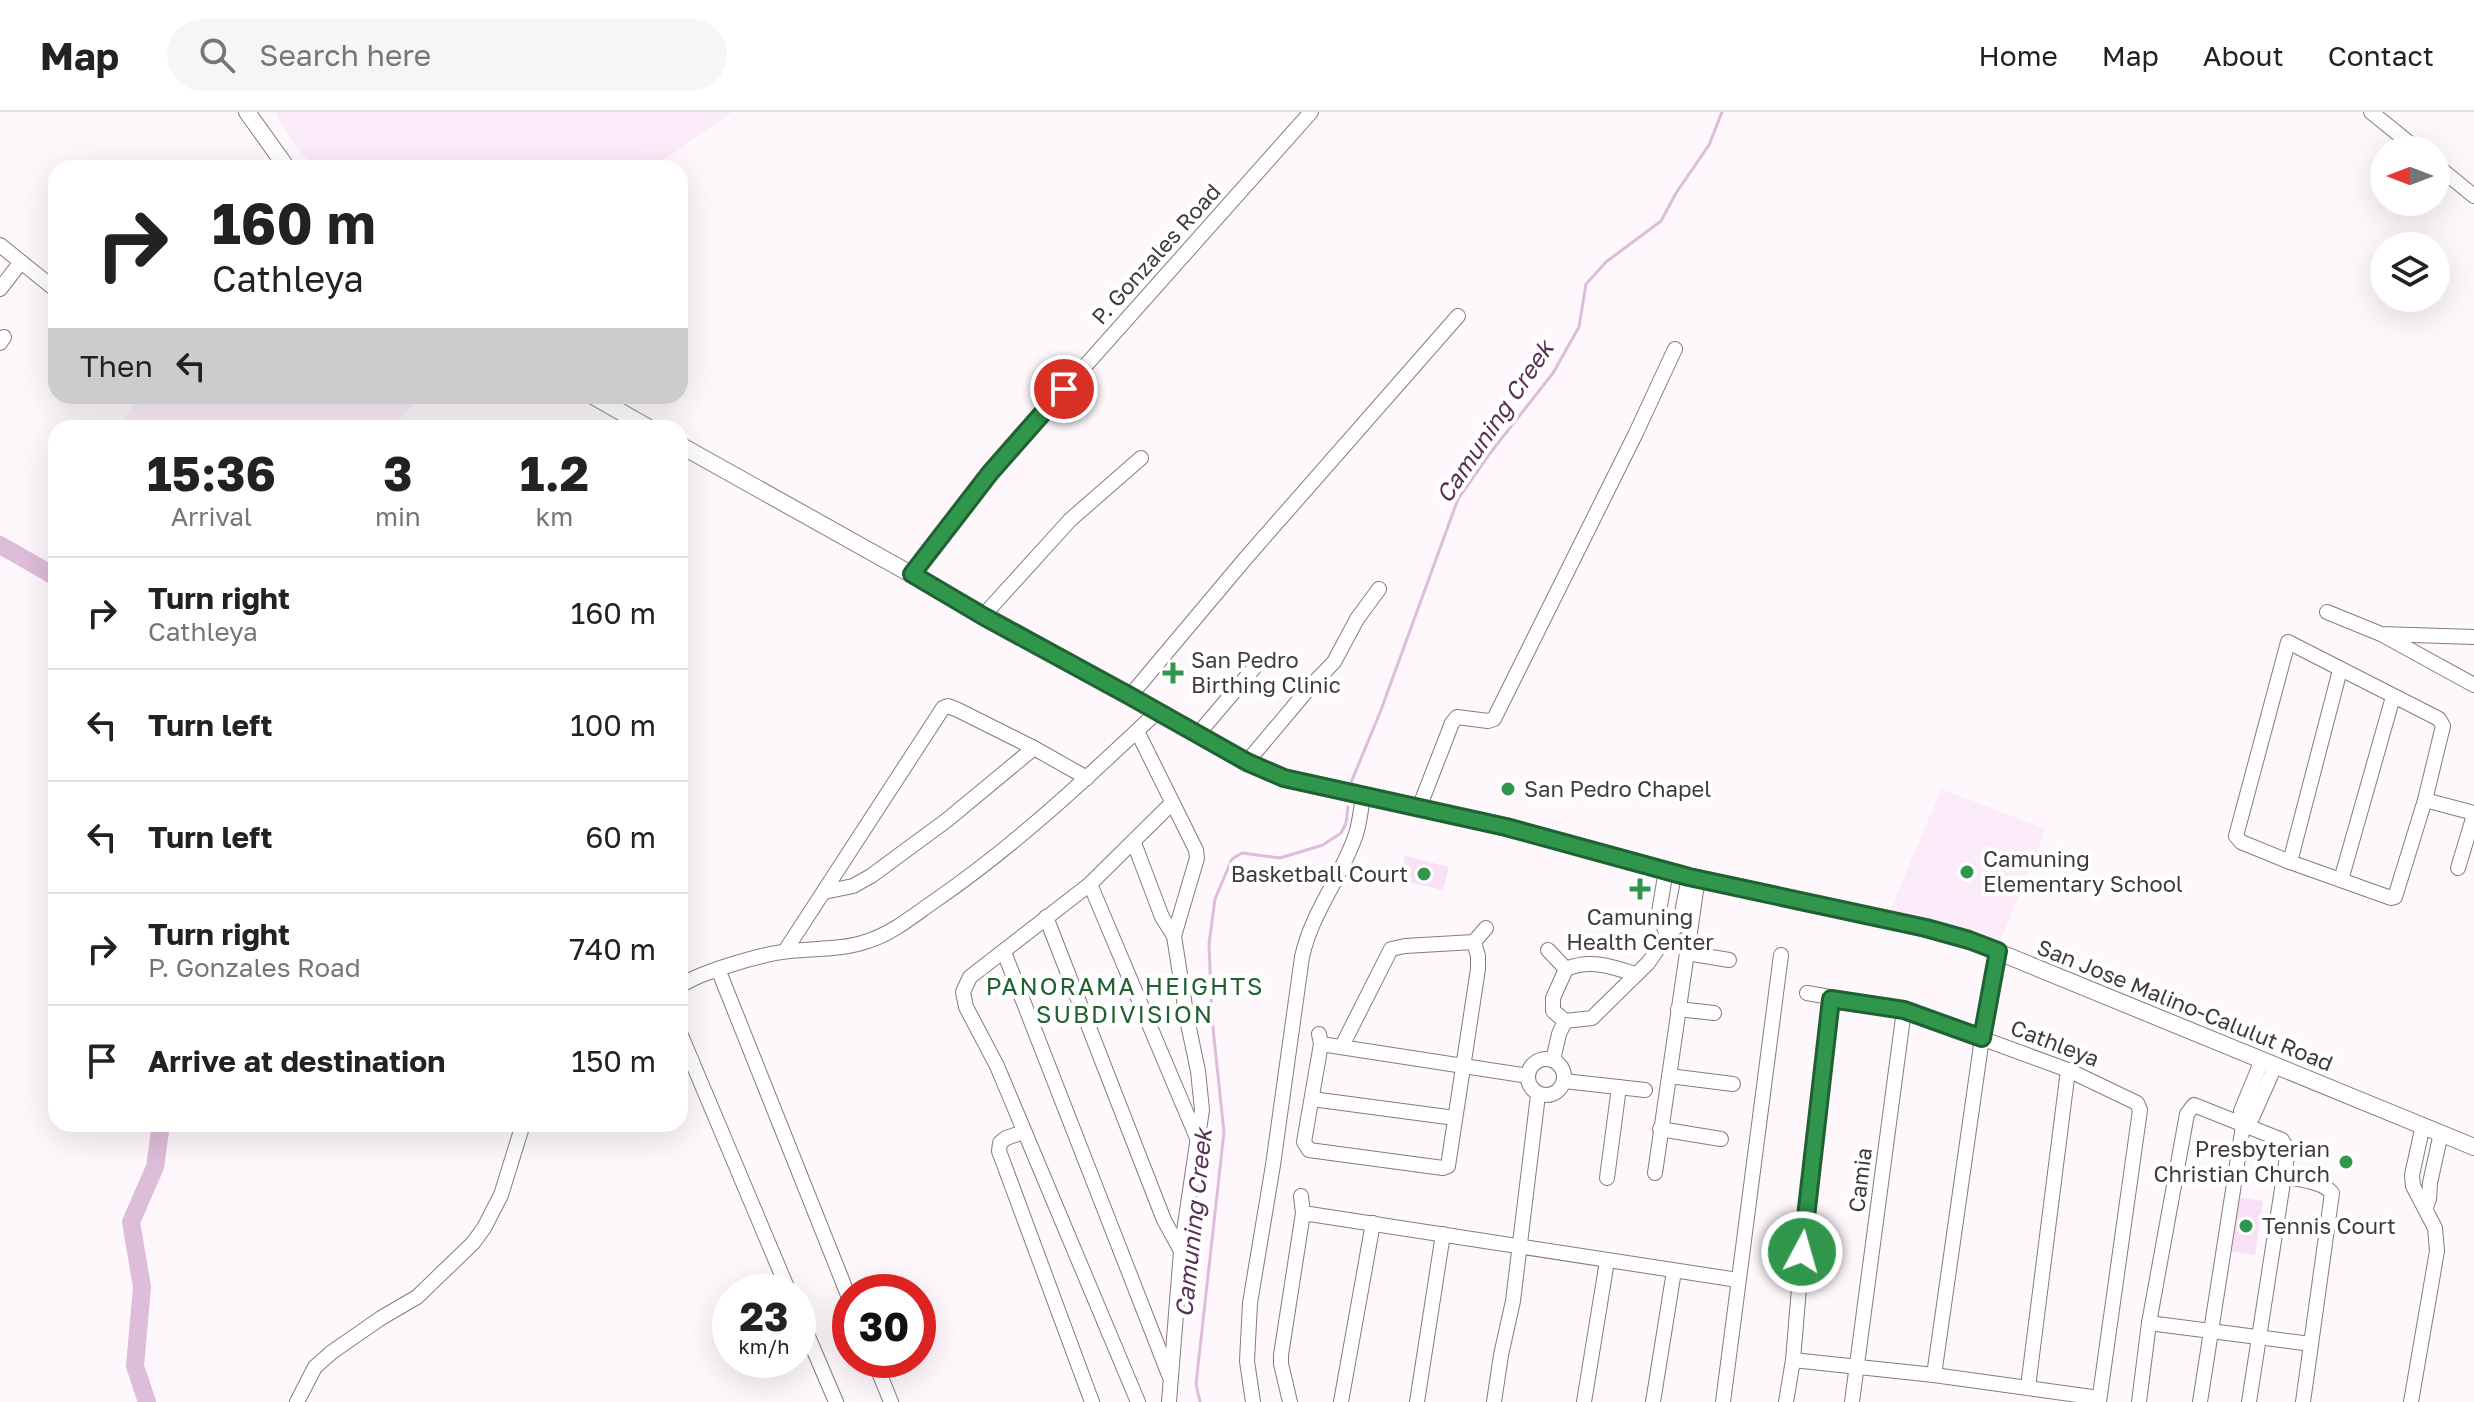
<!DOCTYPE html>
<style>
body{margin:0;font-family:"Golos Text",sans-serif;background:#f6f6f6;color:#222;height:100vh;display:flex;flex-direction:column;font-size:30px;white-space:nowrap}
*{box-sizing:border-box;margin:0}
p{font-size:26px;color:#767676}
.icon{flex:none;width:44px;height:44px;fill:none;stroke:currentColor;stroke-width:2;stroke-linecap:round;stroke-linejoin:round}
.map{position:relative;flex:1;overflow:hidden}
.panel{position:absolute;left:48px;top:308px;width:640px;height:712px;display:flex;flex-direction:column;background:#fff;border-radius:24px;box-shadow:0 8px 32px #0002}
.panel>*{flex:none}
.top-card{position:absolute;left:48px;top:48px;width:640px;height:244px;border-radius:24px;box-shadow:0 8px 32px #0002;background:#fff;color:#222;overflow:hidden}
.needle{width:52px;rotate:270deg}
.buttons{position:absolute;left:2370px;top:24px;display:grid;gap:16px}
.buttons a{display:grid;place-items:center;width:80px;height:80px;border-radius:50%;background:#fff;box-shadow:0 8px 32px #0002;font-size:40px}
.speed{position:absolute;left:712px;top:1162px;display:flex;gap:16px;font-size:40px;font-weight:700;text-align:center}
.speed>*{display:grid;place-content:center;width:104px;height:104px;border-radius:50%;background:#fff;box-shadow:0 8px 32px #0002;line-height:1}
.speed small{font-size:20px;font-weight:400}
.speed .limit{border:12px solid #d22;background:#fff;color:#111}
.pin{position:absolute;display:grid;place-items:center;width:68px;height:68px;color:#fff;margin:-34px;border:4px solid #fff;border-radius:50%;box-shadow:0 2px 8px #0007}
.me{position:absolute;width:88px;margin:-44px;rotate:6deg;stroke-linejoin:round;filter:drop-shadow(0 0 6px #0008)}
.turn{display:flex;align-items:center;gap:28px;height:168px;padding:0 32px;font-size:36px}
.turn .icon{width:104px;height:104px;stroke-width:2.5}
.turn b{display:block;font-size:56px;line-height:68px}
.then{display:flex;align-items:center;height:76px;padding:0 32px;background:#0003;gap:16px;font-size:30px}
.eta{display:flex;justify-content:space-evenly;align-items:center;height:136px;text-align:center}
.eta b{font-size:48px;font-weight:700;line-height:56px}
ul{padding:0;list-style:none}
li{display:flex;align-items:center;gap:24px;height:112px;padding:0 32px;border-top:2px solid #e0e0e0}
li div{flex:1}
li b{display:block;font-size:30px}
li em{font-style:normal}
header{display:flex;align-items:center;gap:48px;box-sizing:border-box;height:112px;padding:0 40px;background:#fff;border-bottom:2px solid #e0e0e0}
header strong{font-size:38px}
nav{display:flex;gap:44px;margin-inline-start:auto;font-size:28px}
.search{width:560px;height:72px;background:#f6f6f6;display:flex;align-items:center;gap:20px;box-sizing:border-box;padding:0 28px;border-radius:44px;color:#767676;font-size:30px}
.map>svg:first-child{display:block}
.built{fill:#fcecfa}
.green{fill:#f9e0f6}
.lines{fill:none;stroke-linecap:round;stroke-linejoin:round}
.stream{stroke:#ddbdd9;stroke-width:3}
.river{stroke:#ddbdd9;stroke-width:18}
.minor-casing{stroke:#867a84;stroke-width:16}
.major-casing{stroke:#867a84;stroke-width:18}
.minor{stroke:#fff;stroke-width:14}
.major{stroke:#fff;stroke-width:16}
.route-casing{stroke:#1f6231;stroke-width:20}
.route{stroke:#2f964c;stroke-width:14}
.poi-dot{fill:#2f964c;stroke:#fff;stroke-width:3}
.labels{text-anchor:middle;stroke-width:8;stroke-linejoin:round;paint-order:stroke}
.street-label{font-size:22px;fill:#3f3a3e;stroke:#fff}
.poi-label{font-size:22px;fill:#3f3a3e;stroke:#fff;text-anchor:start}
.water-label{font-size:24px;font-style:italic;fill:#5a3056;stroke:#fff}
.neighbourhood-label{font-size:24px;letter-spacing:2px;fill:#206031;stroke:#fff}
</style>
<header>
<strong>Map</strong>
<div class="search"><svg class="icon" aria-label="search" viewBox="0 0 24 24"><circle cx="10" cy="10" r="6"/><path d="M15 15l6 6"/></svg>Search here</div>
<nav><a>Home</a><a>Map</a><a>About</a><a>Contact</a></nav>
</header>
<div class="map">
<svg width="2474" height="1290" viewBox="0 0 2474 1290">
<rect width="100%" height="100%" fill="#fef8fd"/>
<!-- built -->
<g class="built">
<polygon points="275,0 732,0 652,56 313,56 292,29"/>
<polygon points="142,284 418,284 394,316 117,316"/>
<polygon points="1941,677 2046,717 1998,835 1890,799"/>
</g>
<!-- green -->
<g class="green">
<polygon points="1405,744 1449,755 1443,778 1400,768"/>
<polygon points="2237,1085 2263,1089 2255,1143 2229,1139"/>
</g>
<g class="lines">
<!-- stream -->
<g class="stream">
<polyline points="1350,673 1381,598 1458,387 1491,340 1553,261 1579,215 1586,172 1606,150 1661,109 1676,81 1709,33 1722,0"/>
<polyline points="1200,1290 1196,1272 1224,1020 1212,907 1209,832 1215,787 1232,747 1242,741 1280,746 1323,733 1341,721 1346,711 1348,695"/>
</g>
<!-- river -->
<g class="river">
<polyline points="0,433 56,465"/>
<polyline points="147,1290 135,1254 142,1175 131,1110 155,1055 161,1012"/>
</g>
<defs>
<g id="minor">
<polyline points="2371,0 2418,38"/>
<polyline points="2436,53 2474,84"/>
<polyline points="0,133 56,178"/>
<polyline points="0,177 21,150"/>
<polyline points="0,231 4,225"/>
<polyline points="912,462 990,361 1311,0"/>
<polyline points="2327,500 2381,522 2474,525"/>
<polyline points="983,504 1070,408 1141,346"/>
<polyline points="2383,523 2474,573"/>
<polygon points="2288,530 2439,607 2443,614 2425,688 2395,785 2391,786 2290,750 2241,730 2236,724"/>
<polyline points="1130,584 1245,447 1458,204"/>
<polyline points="1137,619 1196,738 1197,746 1174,824 1187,907 1198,959 1202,998 1181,1139 1169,1290"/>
<polyline points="1198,622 1254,556"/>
<polyline points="1247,650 1310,575 1334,550 1357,507 1379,477"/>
<polyline points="2425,688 2474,701"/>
<polyline points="1419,696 1452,611 1457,605 1488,609 1494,607 1635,323 1675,237"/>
<polyline points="1134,731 1162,805 1174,824"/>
<polyline points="2290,750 2340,558"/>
<polyline points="2458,756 2474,703"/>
<polyline points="1666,758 1659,800 1667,824"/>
<polyline points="2341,768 2393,585"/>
<polyline points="1090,772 1197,1026"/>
<polyline points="824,780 853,774 871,764 947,708 1034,636"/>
<polyline points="1046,805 1164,1108 1181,1139"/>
<polyline points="1548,838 1566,857"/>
<polyline points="785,839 943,596 948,594 958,598 1034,636 1087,666"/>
<polyline points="1004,840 1169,1263"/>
<polyline points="1687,841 1729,848"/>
<polyline points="718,857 850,1188"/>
<path d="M680 874C700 860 765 841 790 839 816 836 843 838 868 829 893 821 914 803 936 788 1017 732 1086 667 1158 599"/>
<polyline points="1807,881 1904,898 2068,958 2137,991 2140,998 2099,1290"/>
<polyline points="1678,897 1714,901"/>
<path d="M1565 909 1553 899V886L1566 857C1590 847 1611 854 1635 862"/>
<polyline points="680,921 789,1180"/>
<polyline points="1319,922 1321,932 1528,964"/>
<polyline points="1321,932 1304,1030 1309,1038 1443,1056 1448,1054 1478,857 1478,844 1474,830"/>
<polyline points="1342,934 1391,837 1405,834 1474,830 1486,816"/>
<circle cx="1546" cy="965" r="18"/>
<polyline points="1553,948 1559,922 1565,909 1592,906 1648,851 1667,824 1680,811 1688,770"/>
<polyline points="1669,964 1733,972"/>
<polyline points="1564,969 1645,978"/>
<polyline points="1312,987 1455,1006"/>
<polyline points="2243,1014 2252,1006 2275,954"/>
<polyline points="1660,1017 1721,1027"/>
<polyline points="1024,1020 1006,1026 1000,1031 999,1039 1092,1290"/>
<polyline points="1655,1061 1698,765"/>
<polyline points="1607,1066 1619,975"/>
<polyline points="2426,1095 2429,1087 2430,1071 2441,1021"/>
<polyline points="1303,1101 1738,1168"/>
<polyline points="798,1201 836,1290"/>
<polyline points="2149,1211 2311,1232"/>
<polyline points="874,1248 891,1290"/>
<polyline points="1793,1248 1934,1263 2099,1286"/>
<polyline points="1934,1263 1982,926 1998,839"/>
<polyline points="2028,1275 2068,958"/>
<polyline points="297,1290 315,1255 332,1240 381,1206 417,1185 473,1131 484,1116 501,1083 523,1012"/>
<polyline points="1138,1290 997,954 966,895 963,880 970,865 1090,772 1172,691"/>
<path d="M1253 1290 1247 1249 1250 1191 1273 1053 1302 845C1312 799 1342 765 1356 722 1360 709 1361 697 1363 684"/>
<polyline points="1290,1290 1281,1252 1281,1243 1303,1101 1301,1084"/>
<polyline points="1341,1290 1373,1111"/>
<polyline points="1417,1290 1443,1122"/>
<polyline points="1494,1290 1501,1243 1513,1189 1538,983"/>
<polyline points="1584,1290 1607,1149"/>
<polyline points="1653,1290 1674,1159"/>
<polyline points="1723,1290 1781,843"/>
<polyline points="1786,1290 1793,1248 1802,1140 1831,887"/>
<polyline points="1852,1290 1904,898"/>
<path d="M2139 1290 2149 1211 2187 1002 2194 993 2282 1028 2288 1038 2284 1064C2299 1068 2322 1069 2332 1081L2303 1290"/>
<polyline points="2200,1290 2243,1014 2241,999 2262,948"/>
<polyline points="2249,1290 2284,1064"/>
<polyline points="2411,1290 2437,1139 2435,1116 2413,1074 2412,1063 2423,1013"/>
</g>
<g id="major">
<polyline points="247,0 287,56"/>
<polyline points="593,284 649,316"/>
<polyline points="680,333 1247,650 1284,666 1506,715 1689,765 1899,810 1969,828 2474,1035"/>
</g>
</defs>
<!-- minor casing -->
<use href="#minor" class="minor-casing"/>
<!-- major casing -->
<use href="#major" class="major-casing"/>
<!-- minor -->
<use href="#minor" class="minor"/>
<!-- major -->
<use href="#major" class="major"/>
</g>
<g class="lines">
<defs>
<polyline id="route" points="1064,277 990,361 912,462 983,504 1130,584 1247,650 1284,666 1506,715 1689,765 1926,816 1969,828 1998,839 1982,926 1904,898 1831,887 1802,1140"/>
</defs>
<!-- route casing -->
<use href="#route" class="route-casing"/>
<!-- route -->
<use href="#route" class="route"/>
</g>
<!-- markers -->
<g class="poi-dot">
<path d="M1169 549h8v8h8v8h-8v8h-8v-8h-8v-8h8z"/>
<circle cx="1508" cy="677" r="8"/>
<circle cx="1967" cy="760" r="8"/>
<circle cx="1424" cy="762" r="8"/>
<path d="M1636 765h8v8h8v8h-8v8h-8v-8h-8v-8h8z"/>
<circle cx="2346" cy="1050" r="8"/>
<circle cx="2246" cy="1114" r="8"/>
</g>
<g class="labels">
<!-- street labels -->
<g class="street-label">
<text transform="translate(1156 142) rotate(-48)" y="8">P. Gonzales Road</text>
<text transform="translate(2185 893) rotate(22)" y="8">San Jose Malino-Calulut Road</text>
<text transform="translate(2055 931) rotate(21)" y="8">Cathleya</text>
<text transform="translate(1860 1068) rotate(-83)" y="8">Camia</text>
</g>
<!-- poi labels -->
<g class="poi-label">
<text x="1191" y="556">San Pedro<tspan x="1191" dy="25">Birthing Clinic</tspan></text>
<text x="1524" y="685">San Pedro Chapel</text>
<text x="1983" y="755">Camuning<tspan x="1983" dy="25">Elementary School</tspan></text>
<text x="1408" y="770" text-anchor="end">Basketball Court</text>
<text x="1640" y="813" text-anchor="middle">Camuning<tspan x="1640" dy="25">Health Center</tspan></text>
<text x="2330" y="1045" text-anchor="end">Presbyterian<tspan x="2330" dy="25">Christian Church</tspan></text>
<text x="2262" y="1122">Tennis Court</text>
</g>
<!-- water labels -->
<g class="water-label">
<text transform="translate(1495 310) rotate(-56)" y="8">Camuning Creek</text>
<text transform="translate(1194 1111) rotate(-84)" y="8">Camuning Creek</text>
</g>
<!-- neighbourhood labels -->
<g class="neighbourhood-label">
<text x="1125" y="883">PANORAMA HEIGHTS<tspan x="1125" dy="28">SUBDIVISION</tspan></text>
</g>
</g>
</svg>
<div class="buttons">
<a><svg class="needle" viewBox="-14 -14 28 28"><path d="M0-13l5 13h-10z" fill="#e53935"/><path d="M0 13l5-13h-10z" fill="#767676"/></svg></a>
<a><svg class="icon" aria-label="layers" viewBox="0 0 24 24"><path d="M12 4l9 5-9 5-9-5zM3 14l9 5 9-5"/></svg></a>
</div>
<div class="speed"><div>23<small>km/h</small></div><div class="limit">30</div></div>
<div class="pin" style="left:1064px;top:277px;background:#d93025"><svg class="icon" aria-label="arrive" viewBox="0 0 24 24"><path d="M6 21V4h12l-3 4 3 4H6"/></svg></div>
<svg class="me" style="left:1802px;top:1140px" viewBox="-20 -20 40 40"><circle r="17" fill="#2f964c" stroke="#fff" stroke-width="3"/><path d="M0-11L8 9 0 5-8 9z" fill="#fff"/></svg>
<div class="top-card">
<div class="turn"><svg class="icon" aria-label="right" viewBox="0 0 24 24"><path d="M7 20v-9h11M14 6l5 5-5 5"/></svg><div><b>160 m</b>Cathleya</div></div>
<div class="then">Then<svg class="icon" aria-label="left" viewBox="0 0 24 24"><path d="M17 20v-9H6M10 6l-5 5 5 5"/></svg></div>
</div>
<section class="panel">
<div class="eta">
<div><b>15:36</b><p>Arrival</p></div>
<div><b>3</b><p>min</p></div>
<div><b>1.2</b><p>km</p></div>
</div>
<ul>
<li><svg class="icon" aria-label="right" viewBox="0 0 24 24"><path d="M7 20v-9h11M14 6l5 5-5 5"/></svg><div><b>Turn right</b><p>Cathleya</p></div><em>160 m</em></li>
<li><svg class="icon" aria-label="left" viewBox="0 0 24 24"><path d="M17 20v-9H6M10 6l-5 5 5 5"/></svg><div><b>Turn left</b></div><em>100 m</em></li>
<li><svg class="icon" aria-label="left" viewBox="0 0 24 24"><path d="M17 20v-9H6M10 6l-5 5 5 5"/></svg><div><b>Turn left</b></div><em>60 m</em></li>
<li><svg class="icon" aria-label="right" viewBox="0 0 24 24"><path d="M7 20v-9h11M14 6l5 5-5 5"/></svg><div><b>Turn right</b><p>P. Gonzales Road</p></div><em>740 m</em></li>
<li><svg class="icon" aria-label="arrive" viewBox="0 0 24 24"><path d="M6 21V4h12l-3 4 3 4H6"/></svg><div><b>Arrive at destination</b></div><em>150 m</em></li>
</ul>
</section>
</div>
